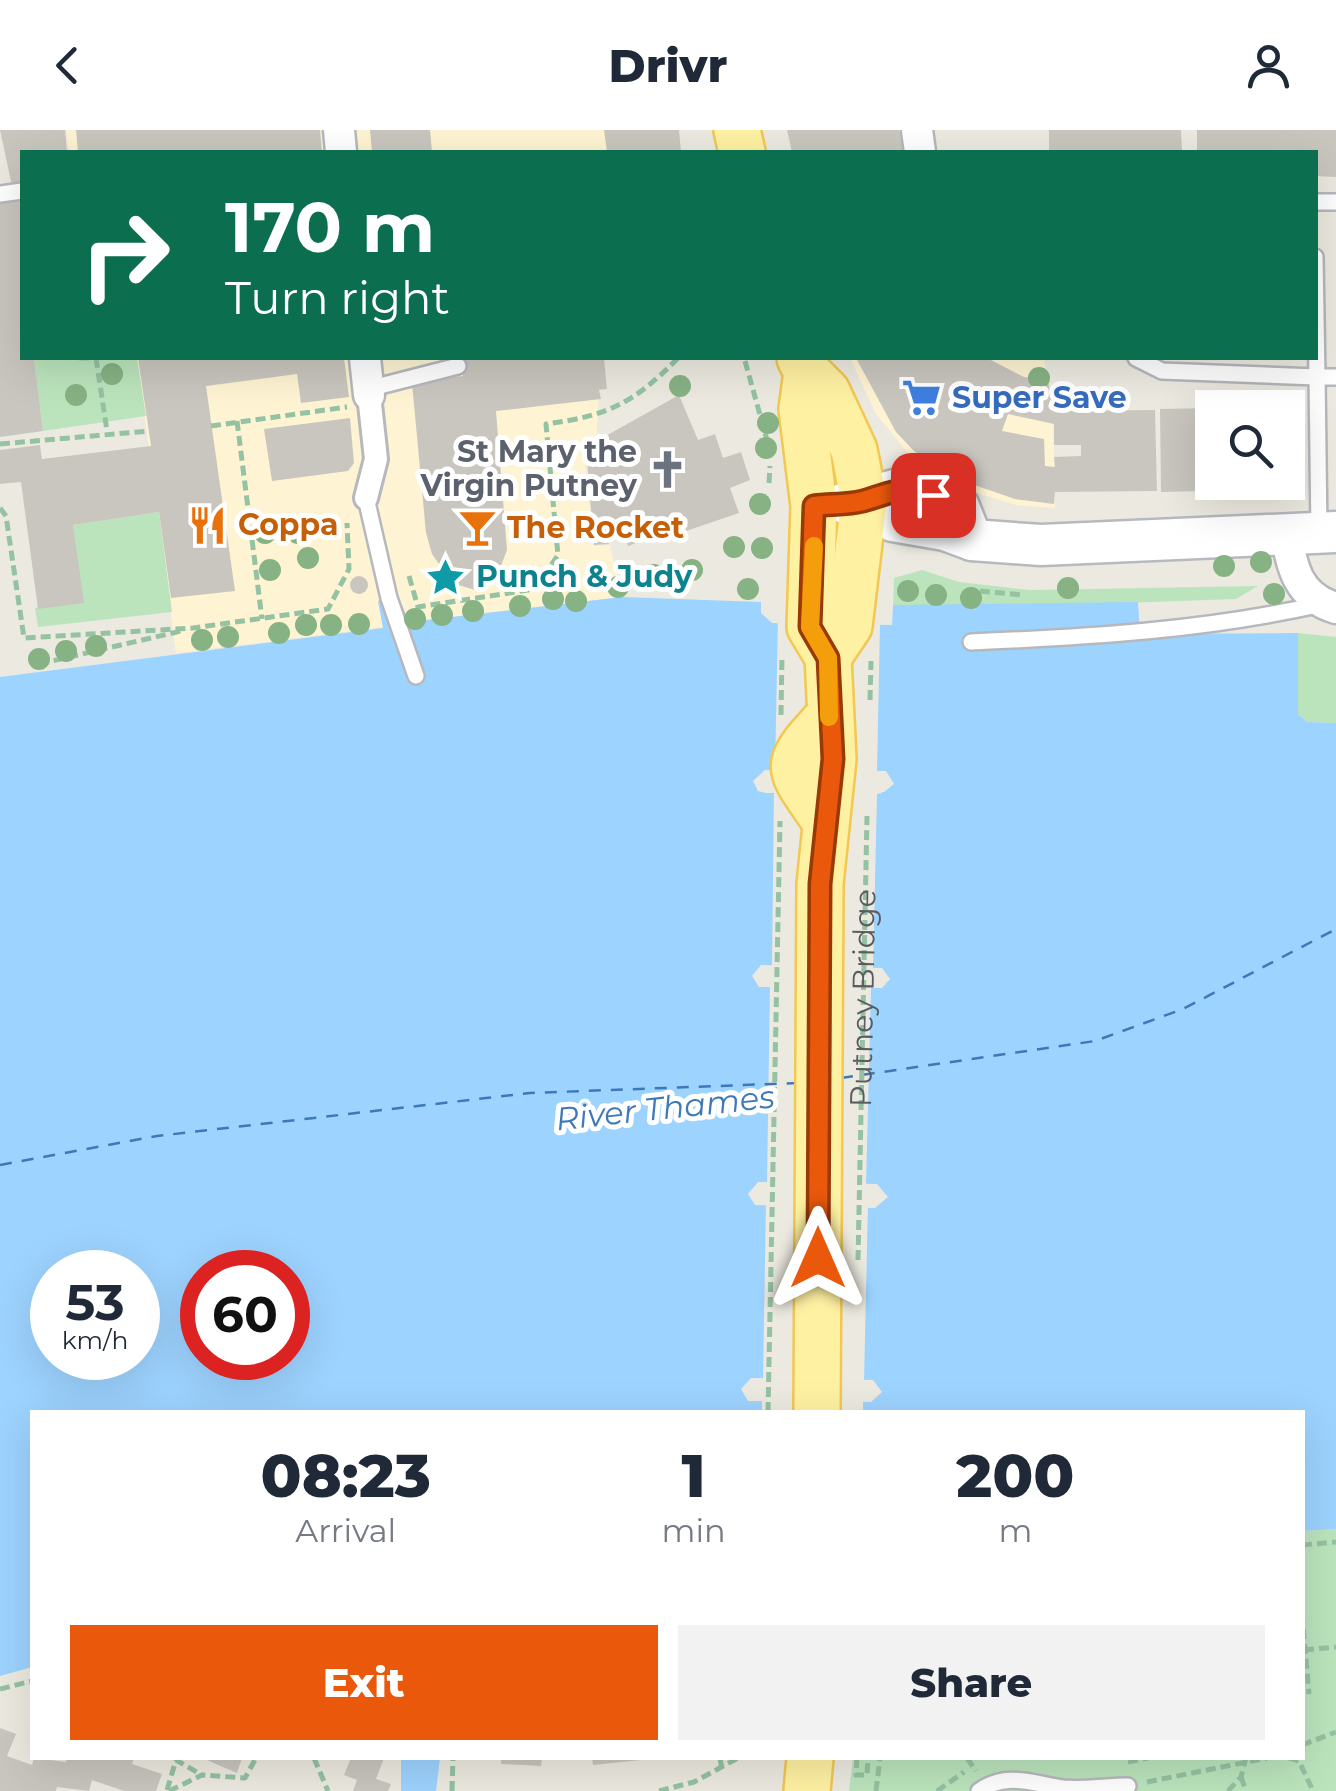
<!DOCTYPE html>
<style>
body{margin:0;font-family:Montserrat,sans-serif;background:#f2f2f3;color:#1f2937;height:100vh;display:flex;flex-direction:column;font-size:38px;white-space:nowrap}
*{box-sizing:border-box;margin:0}
p{font-size:32px;color:#747a83}
.icon{flex:none;width:55px;height:55px;fill:none;stroke:currentColor;stroke-width:2;stroke-linecap:round;stroke-linejoin:round}
.map{position:relative;flex:1;overflow:hidden}
.details{position:absolute;left:30px;top:1280px;width:1275px;height:350px;display:flex;flex-direction:column;background:#fff;border-radius:0px;box-shadow:0 10px 40px #0002}
.details>*{flex:none}
.guide{position:absolute;left:20px;top:20px;width:1298px;height:210px;border-radius:0px;box-shadow:0 10px 40px #0002;background:#0b6e4f;color:#fff;overflow:hidden}
.tools{position:absolute;left:1195px;top:260px;display:grid;gap:20px}
.tools a{display:grid;place-items:center;width:110px;height:110px;border-radius:0px;background:#fff;box-shadow:0 10px 40px #0002;font-size:50px}
.speed{position:absolute;left:30px;top:1120px;display:flex;gap:20px;font-size:50px;font-weight:700;text-align:center}
.speed>*{display:grid;place-content:center;width:130px;height:130px;border-radius:50%;background:#fff;box-shadow:0 10px 40px #0002;line-height:1}
.speed small{font-size:25px;font-weight:400}
.speed .limit{border:15px solid #d22;background:#fff;color:#111}
.pin{position:absolute;display:grid;place-items:center;width:85px;height:85px;color:#fff;margin:-42px;border-radius:20px;box-shadow:0 5px 15px #0006}
.me{position:absolute;width:110px;margin:-55px;rotate:0deg;stroke-linejoin:round;filter:drop-shadow(0 0 8px #0008)}
.turn{display:flex;align-items:center;gap:35px;height:210px;padding:0 40px;font-size:45px}
.turn .icon{width:130px;height:130px;stroke-width:2.5}
.turn b{display:block;font-size:70px;line-height:85px}
.eta{display:flex;justify-content:space-evenly;align-items:center;height:170px;text-align:center}
.eta b{font-size:60px;font-weight:800;line-height:70px}
.action{display:flex;gap:20px;margin-top:auto;padding:20px 40px}
.action a{flex:1;height:115px;border-radius:0px;background:#ea580c;color:#fff;font-size:40px;font-weight:800;line-height:115px;text-align:center}
.action a+a{background:#f2f2f3;color:#1f2937}
header{display:flex;justify-content:space-between;align-items:center;height:130px;padding:0 40px;background:#fff;font-size:45px;font-weight:800}
.map>svg:first-child{display:block}
.commercial{fill:#fef4d3}
.green{fill:#bbe4bc}
.water{fill:#9dd3ff;fill-rule:evenodd}
.pier{fill:#eceae0}
.lines{fill:none;stroke-linecap:round;stroke-linejoin:round}
.ferry{stroke:#3d79b9;stroke-width:2.5;stroke-dasharray:12 10;stroke-linecap:butt}
.building{fill:#c9c6bf;fill-rule:evenodd}
.service-casing{stroke:#b6b8bd;stroke-width:20}
.pedestrian-casing{stroke:#b6b8bd;stroke-width:28}
.minor-casing{stroke:#b6b8bd;stroke-width:35}
.secondary-casing{stroke:#b6b9bf;stroke-width:45}
.primary-casing{stroke:#f2c753;stroke-width:50}
.path{stroke:#94c2a2;stroke-width:5;stroke-dasharray:10 5;stroke-linecap:butt}
.service{stroke:#fff;stroke-width:15}
.pedestrian{stroke:#fff;stroke-width:22}
.minor{stroke:#fff;stroke-width:30}
.secondary{stroke:#fff;stroke-width:40}
.primary{stroke:#fff1a2;stroke-width:45}
.tree{fill:#87b284}
.route-casing{stroke:#983908;stroke-width:25}
.route{stroke:#ea580c;stroke-width:18}
.slow{stroke:#f59e0b;stroke-width:18}
.labels{text-anchor:middle;stroke-width:10;stroke-linejoin:round;paint-order:stroke}
.shop-label{font-size:30px;font-weight:bold;fill:#366cbe;stroke:#fff;text-anchor:start}
.worship-label{font-size:30px;font-weight:bold;fill:#5b616d;stroke:#fff;text-anchor:end}
.food-label{font-size:30px;font-weight:bold;fill:#c56008;stroke:#fff;text-anchor:start}
.culture-label{font-size:30px;font-weight:bold;fill:#0d838f;stroke:#fff;text-anchor:start}
.street-label{font-size:30px;fill:#595c61;stroke:#fff}
.water-label{font-size:32px;font-style:italic;fill:#3d79b9;stroke:#fff}
</style>
<header><svg class="icon" aria-label="back" viewBox="0 0 24 24"><path d="M15 5l-7 7 7 7"/></svg>Drivr<svg class="icon" aria-label="person" viewBox="0 0 24 24"><circle cx="12" cy="8" r="4"/><path d="M4 21q1-7 8-7t8 7"/></svg></header>
<div class="map">
<svg width="1336" height="1661" viewBox="0 0 1336 1661">
<rect width="100%" height="100%" fill="#eceae0"/>
<!-- commercial -->
<g class="commercial">
<polygon points="66,0 678,0 681,22 69,22"/>
<polygon points="137,228 604,228 607,259 599,261 596,311 583,312 594,416 610,415 622,467 408,492 397,466 378,471 384,497 176,523"/>
<polygon points="850,228 1044,228 1053,281 1055,378 1016,375 980,364 908,323 876,284"/>
</g>
<!-- green -->
<g class="green">
<polygon points="34,228 137,228 146,286 43,301"/>
<polygon points="159,382 172,482 38,497 35,478 83,472 73,395"/>
<polygon points="922,440 959,452 1030,460 1258,456 1236,469 1006,477 893,475 894,448"/>
<polygon points="1298,503 1336,507 1336,593 1307,592 1298,584"/>
<polygon points="1336,1399 1336,1661 849,1661 853,1628 1302,1628 1303,1401"/>
</g>
<!-- water -->
<g class="water">
<path d="M398 466 409 492 622 467 761 472V483L772 493 892 495 893 475 1138 472 1140 504 1298 503V584L1307 592 1336 593V1399L1303 1401 1302 1282H32V1537L0 1546V547L383 498 378 471ZM765 640 886 641 894 654 884 662 766 663 758 661 753 651ZM761 835 882 838 890 849 882 858 759 857 752 846ZM758 1052 877 1054 888 1067 875 1078 755 1075 748 1064ZM52 1142H138V1228H52ZM202 1142H288V1228H202ZM751 1248 873 1250 882 1262 871 1272 748 1271 741 1259Z"/>
<polygon points="401,1628 440,1628 436,1661 401,1661"/>
</g>
<!-- pier -->
<g class="pier">
<polygon points="778,488 886,490 880,494 877,641 883,646 770,645 775,642"/>
<polygon points="882,657 882,663 877,664 873,839 877,843 765,841 772,839 774,658"/>
<polygon points="765,852 877,853 871,857 866,1055 872,1059 760,1057 767,1055 770,854"/>
<polygon points="760,1070 868,1073 864,1251 869,1255 756,1253 763,1250 766,1072"/>
<polygon points="762,1266 869,1267 863,1269 863,1282 762,1282"/>
</g>
<g class="lines">
<!-- ferry -->
<g class="ferry">
<polyline points="841,948 1095,911 1183,879 1336,799"/>
<polyline points="0,1035 157,1006 530,963 798,953"/>
</g>
</g>
<!-- building -->
<g class="building">
<polygon points="0,0 65,0 67,22 22,22 22,55 12,56"/>
<polygon points="76,0 320,0 322,22 78,22"/>
<polygon points="370,0 430,0 432,22 372,22"/>
<polygon points="604,0 679,0 681,22 607,22"/>
<polygon points="787,0 899,0 904,22 792,22"/>
<polygon points="1049,0 1181,0 1182,22 1049,22"/>
<polygon points="1197,0 1336,0 1336,47 1315,46 1315,22 1197,22"/>
<polygon points="22,69 22,228 34,228 43,301 0,307 0,72"/>
<polygon points="138,228 344,228 349,267 301,273 297,244 206,256 235,461 171,468 159,382 73,395 84,473 38,479 21,352 0,354 0,320 40,315 42,329 151,316"/>
<polygon points="460,228 604,228 607,259 599,260 601,269 496,281 507,420 497,446 475,460 452,453 432,424 426,403 412,253 463,246"/>
<path d="M856 228H987L1024 247 1048 250 1053 281 1155 280 1157 361 1055 362 1054 374 1015 369 957 349 914 321 896 302ZM1008 284 1054 294V315H1081V326L1054 327 1055 337 1045 336 1044 309 1002 301Z"/>
<polygon points="679,265 698,310 715,304 723,328 741,322 750,350 730,358 739,383 651,413 650,408 628,416 622,397 606,402 609,414 594,415 586,317"/>
<polygon points="1212,278 1212,352 1289,352 1289,359 1161,362 1160,279"/>
<polygon points="350,288 354,333 348,341 272,351 264,299"/>
<circle cx="359" cy="455" r="9"/>
<polygon points="0,1598 16,1604 7,1626 32,1635 34,1628 66,1632 67,1628 134,1628 132,1634 162,1644 156,1661 124,1661 92,1650 89,1661 57,1657 56,1661 0,1661"/>
<polygon points="202,1628 242,1628 237,1643"/>
<polygon points="351,1628 384,1628 376,1649 391,1654 388,1661 353,1661 357,1650 344,1645"/>
<polygon points="501,1628 542,1628 541,1636 501,1634"/>
<polygon points="592,1628 641,1628 641,1630 593,1635"/>
</g>
<g class="lines">
<defs>
<g id="service">
<polyline points="0,64 22,61"/>
<polyline points="1315,72 1336,72"/>
<polyline points="1136,228 1162,241 1317,247 1315,127"/>
<polyline points="368,259 458,236"/>
<polyline points="366,368 389,468 416,546"/>
<polyline points="1319,402 1317,247 1336,247"/>
<path d="M971 512C1090 507 1206 500 1322 474"/>
<path d="M979 1661C1007 1641 1033 1654 1063 1658 1084 1660 1107 1656 1128 1656"/>
</g>
<polyline id="pedestrian" points="366,368 376,329 369,265"/>
<g id="minor">
<polyline points="339,0 341,22"/>
<polyline points="917,0 920,22"/>
<polyline points="365,228 369,265"/>
<path d="M1286 403C1292 438 1298 467 1336 478"/>
</g>
<g id="secondary">
<polyline points="864,371 893,391 945,400 972,410 1041,415 1336,402"/>
<polyline points="845,373 906,357 959,377 972,410"/>
</g>
<g id="primary">
<polyline points="737,0 742,22"/>
<polyline points="800,228 807,242 802,279 814,376 810,497 828,527 833,629 820,754 817,1282"/>
<polyline points="807,242 827,262 854,320 864,371 849,496 828,527"/>
<path d="M825 691C786 634 781 638 829 586"/>
<polyline points="807,1661 810,1628"/>
</g>
</defs>
<!-- service casing -->
<use href="#service" class="service-casing"/>
<!-- pedestrian casing -->
<use href="#pedestrian" class="pedestrian-casing"/>
<!-- minor casing -->
<use href="#minor" class="minor-casing"/>
<!-- secondary casing -->
<use href="#secondary" class="secondary-casing"/>
<!-- primary casing -->
<use href="#primary" class="primary-casing"/>
<!-- path -->
<g class="path">
<polyline points="79,228 91,228"/>
<polyline points="96,228 107,301"/>
<polyline points="745,231 767,310"/>
<polyline points="237,291 262,489"/>
<polyline points="211,296 347,277"/>
<polyline points="0,314 149,301"/>
<polyline points="769,353 770,336"/>
<polyline points="0,378 6,386 24,508 193,498 328,479 349,439 347,393"/>
<path d="M409 446 418 477 535 459 558 425 546 294C608 286 634 273 678 228"/>
<polyline points="980,461 1023,465"/>
<polyline points="39,534 181,501"/>
<polyline points="870,570 871,531"/>
<polyline points="781,585 782,526"/>
<path id="s1" d="M858 1130 867 686"/>
<polyline points="768,1282 780,691"/>
<polyline points="1302,1415 1336,1412"/>
<polyline points="1302,1484 1309,1564"/>
<polyline points="1304,1520 1336,1517"/>
<polyline points="0,1559 32,1551"/>
<polyline points="1302,1615 1336,1602"/>
<polyline points="314,1628 328,1661"/>
<polyline points="720,1628 722,1639"/>
<polyline points="857,1628 856,1645 867,1645 868,1628"/>
<polyline points="967,1628 976,1641"/>
<polyline points="1289,1628 1299,1631 1313,1661"/>
<polyline points="1128,1632 1148,1628"/>
<polyline points="1241,1647 1246,1661"/>
<polyline points="1147,1652 1267,1628"/>
<polyline points="167,1660 176,1630 202,1645"/>
<polyline points="169,1661 202,1645 245,1648 256,1628"/>
<polyline points="452,1661 453,1628"/>
<polyline points="659,1661 694,1652 738,1628"/>
<polyline points="876,1661 880,1628"/>
<polyline points="937,1661 964,1642"/>
<polyline points="1228,1661 1241,1647 1246,1628"/>
</g>
<!-- service -->
<use href="#service" class="service"/>
<!-- pedestrian -->
<use href="#pedestrian" class="pedestrian"/>
<!-- minor -->
<use href="#minor" class="minor"/>
<!-- secondary -->
<use href="#secondary" class="secondary"/>
<!-- primary -->
<use href="#primary" class="primary"/>
</g>
<!-- trees -->
<g class="tree">
<circle cx="112" cy="244" r="11"/>
<circle cx="1039" cy="248" r="11"/>
<circle cx="680" cy="256" r="11"/>
<circle cx="76" cy="265" r="11"/>
<circle cx="768" cy="293" r="11"/>
<circle cx="766" cy="318" r="11"/>
<circle cx="760" cy="374" r="11"/>
<circle cx="265" cy="403" r="11"/>
<circle cx="298" cy="403" r="11"/>
<circle cx="734" cy="417" r="11"/>
<circle cx="762" cy="418" r="11"/>
<circle cx="308" cy="428" r="11"/>
<circle cx="1261" cy="432" r="11"/>
<circle cx="1224" cy="436" r="11"/>
<circle cx="270" cy="440" r="11"/>
<circle cx="692" cy="440" r="11"/>
<circle cx="654" cy="445" r="11"/>
<circle cx="618" cy="457" r="11"/>
<circle cx="1068" cy="458" r="11"/>
<circle cx="748" cy="459" r="11"/>
<circle cx="908" cy="461" r="11"/>
<circle cx="1274" cy="464" r="11"/>
<circle cx="936" cy="465" r="11"/>
<circle cx="971" cy="468" r="11"/>
<circle cx="553" cy="469" r="11"/>
<circle cx="576" cy="471" r="11"/>
<circle cx="520" cy="476" r="11"/>
<circle cx="473" cy="481" r="11"/>
<circle cx="442" cy="485" r="11"/>
<circle cx="415" cy="489" r="11"/>
<circle cx="359" cy="494" r="11"/>
<circle cx="306" cy="495" r="11"/>
<circle cx="331" cy="495" r="11"/>
<circle cx="279" cy="503" r="11"/>
<circle cx="228" cy="507" r="11"/>
<circle cx="202" cy="510" r="11"/>
<circle cx="96" cy="516" r="11"/>
<circle cx="66" cy="521" r="11"/>
<circle cx="39" cy="529" r="11"/>
</g>
<g class="lines">
<defs>
<path id="route" d="M818 1128 820 754 833 629 828 528 810 497 814 376C830 374 848 375 863 371 895 362 898 355 933 365"/>
</defs>
<!-- route casing -->
<use href="#route" class="route-casing"/>
<!-- route -->
<use href="#route" class="route"/>
<!-- slow -->
<polyline class="slow" points="814,416 810,497 828,528 829,587"/>
</g>
<!-- icons -->
<defs>
<symbol id="supermarket-bare" viewBox="-9 -9 18 18"><path d="M-6-5.5h2.5l.6 2H6L4.5 2H-2.5L-4.4-4H-6ZM-1.5 3.2a1.3 1.3 0 1 0 .1 0ZM3 3.2a1.3 1.3 0 1 0 .1 0Z" fill="#3f7fe0" stroke="#fff" stroke-width="2.5" paint-order="stroke"/></symbol>
<symbol id="church-bare" viewBox="-9 -9 18 18"><path d="M-1.2-6h2.4v3.5h3.3v2.4h-3.3V6h-2.4V-.1h-3.3v-2.4h3.3Z" fill="#6b7280" stroke="#fff" stroke-width="2.5" paint-order="stroke"/></symbol>
<symbol id="restaurant-bare" viewBox="-9 -9 18 18"><path d="M-5-6h1v4h1v-4h1v4h1v-4h1v5L-1.5 .5V6h-2V.5L-5-1ZM5-6V6H3V1.5H1.5Q1.5-4 5-6Z" fill="#e8710a" stroke="#fff" stroke-width="2.5" paint-order="stroke"/></symbol>
<symbol id="bar-bare" viewBox="-9 -9 18 18"><path d="M-6-5H6L.8 .8V4.5H3.5V6h-7V4.5H-.8V.8Z" fill="#e8710a" stroke="#fff" stroke-width="2.5" paint-order="stroke"/></symbol>
<symbol id="sight-bare" viewBox="-9 -9 18 18"><path d="M0-6L1.8-2.2L6-1.7L2.9 1.2L3.7 5.4L0 3.3L-3.7 5.4L-2.9 1.2L-6-1.7L-1.8-2.2Z" fill="#0f9aa8" stroke="#fff" stroke-width="2.5" paint-order="stroke"/></symbol>
</defs>
<g fill-rule="evenodd">
<use href="#supermarket-bare" x="894" y="240" width="55" height="55"/>
<use href="#church-bare" x="640" y="312" width="55" height="55"/>
<use href="#restaurant-bare" x="180" y="368" width="55" height="55"/>
<use href="#bar-bare" x="450" y="370" width="55" height="55"/>
<use href="#sight-bare" x="418" y="420" width="55" height="55"/>
</g>
<g class="labels">
<!-- shop labels -->
<g class="shop-label">
<text x="952" y="278">Super Save</text>
</g>
<!-- worship labels -->
<g class="worship-label">
<text x="637" y="332">St Mary the<tspan x="637" dy="34">Virgin Putney</tspan></text>
</g>
<!-- food labels -->
<g class="food-label">
<text x="238" y="405">Coppa</text>
<text x="507" y="408">The Rocket</text>
</g>
<!-- culture labels -->
<g class="culture-label">
<text x="476" y="457">Punch &amp; Judy</text>
</g>
<!-- street labels -->
<g class="street-label">
<text dy="10" stroke="none"><textPath href="#s1" startOffset="262">Putney Bridge</textPath></text>
</g>
<!-- water labels -->
<g class="water-label">
<text transform="translate(665 978) rotate(-6)" y="11">River Thames</text>
</g>
</g>
</svg>
<div class="tools">
<a><svg class="icon" aria-label="search" viewBox="0 0 24 24"><circle cx="10" cy="10" r="6"/><path d="M15 15l6 6"/></svg></a>
</div>
<div class="speed"><div>53<small>km/h</small></div><div class="limit">60</div></div>
<div class="pin" style="left:933px;top:365px;background:#d93025"><svg class="icon" aria-label="arrive" viewBox="0 0 24 24"><path d="M6 21V4h12l-3 4 3 4H6"/></svg></div>
<svg class="me" style="left:818px;top:1128px" viewBox="-20 -20 40 40"><path d="M0-17L14 15 0 8-14 15z" fill="#ea580c" stroke="#fff" stroke-width="4"/></svg>
<div class="guide">
<div class="turn"><svg class="icon" aria-label="right" viewBox="0 0 24 24"><path d="M7 20v-9h11M14 6l5 5-5 5"/></svg><div><b>170 m</b>Turn right</div></div>
</div>
<section class="details">
<div class="eta">
<div><b>08:23</b><p>Arrival</p></div>
<div><b>1</b><p>min</p></div>
<div><b>200</b><p>m</p></div>
</div>
<div class="action"><a>Exit</a><a>Share</a></div>
</section>
</div>
